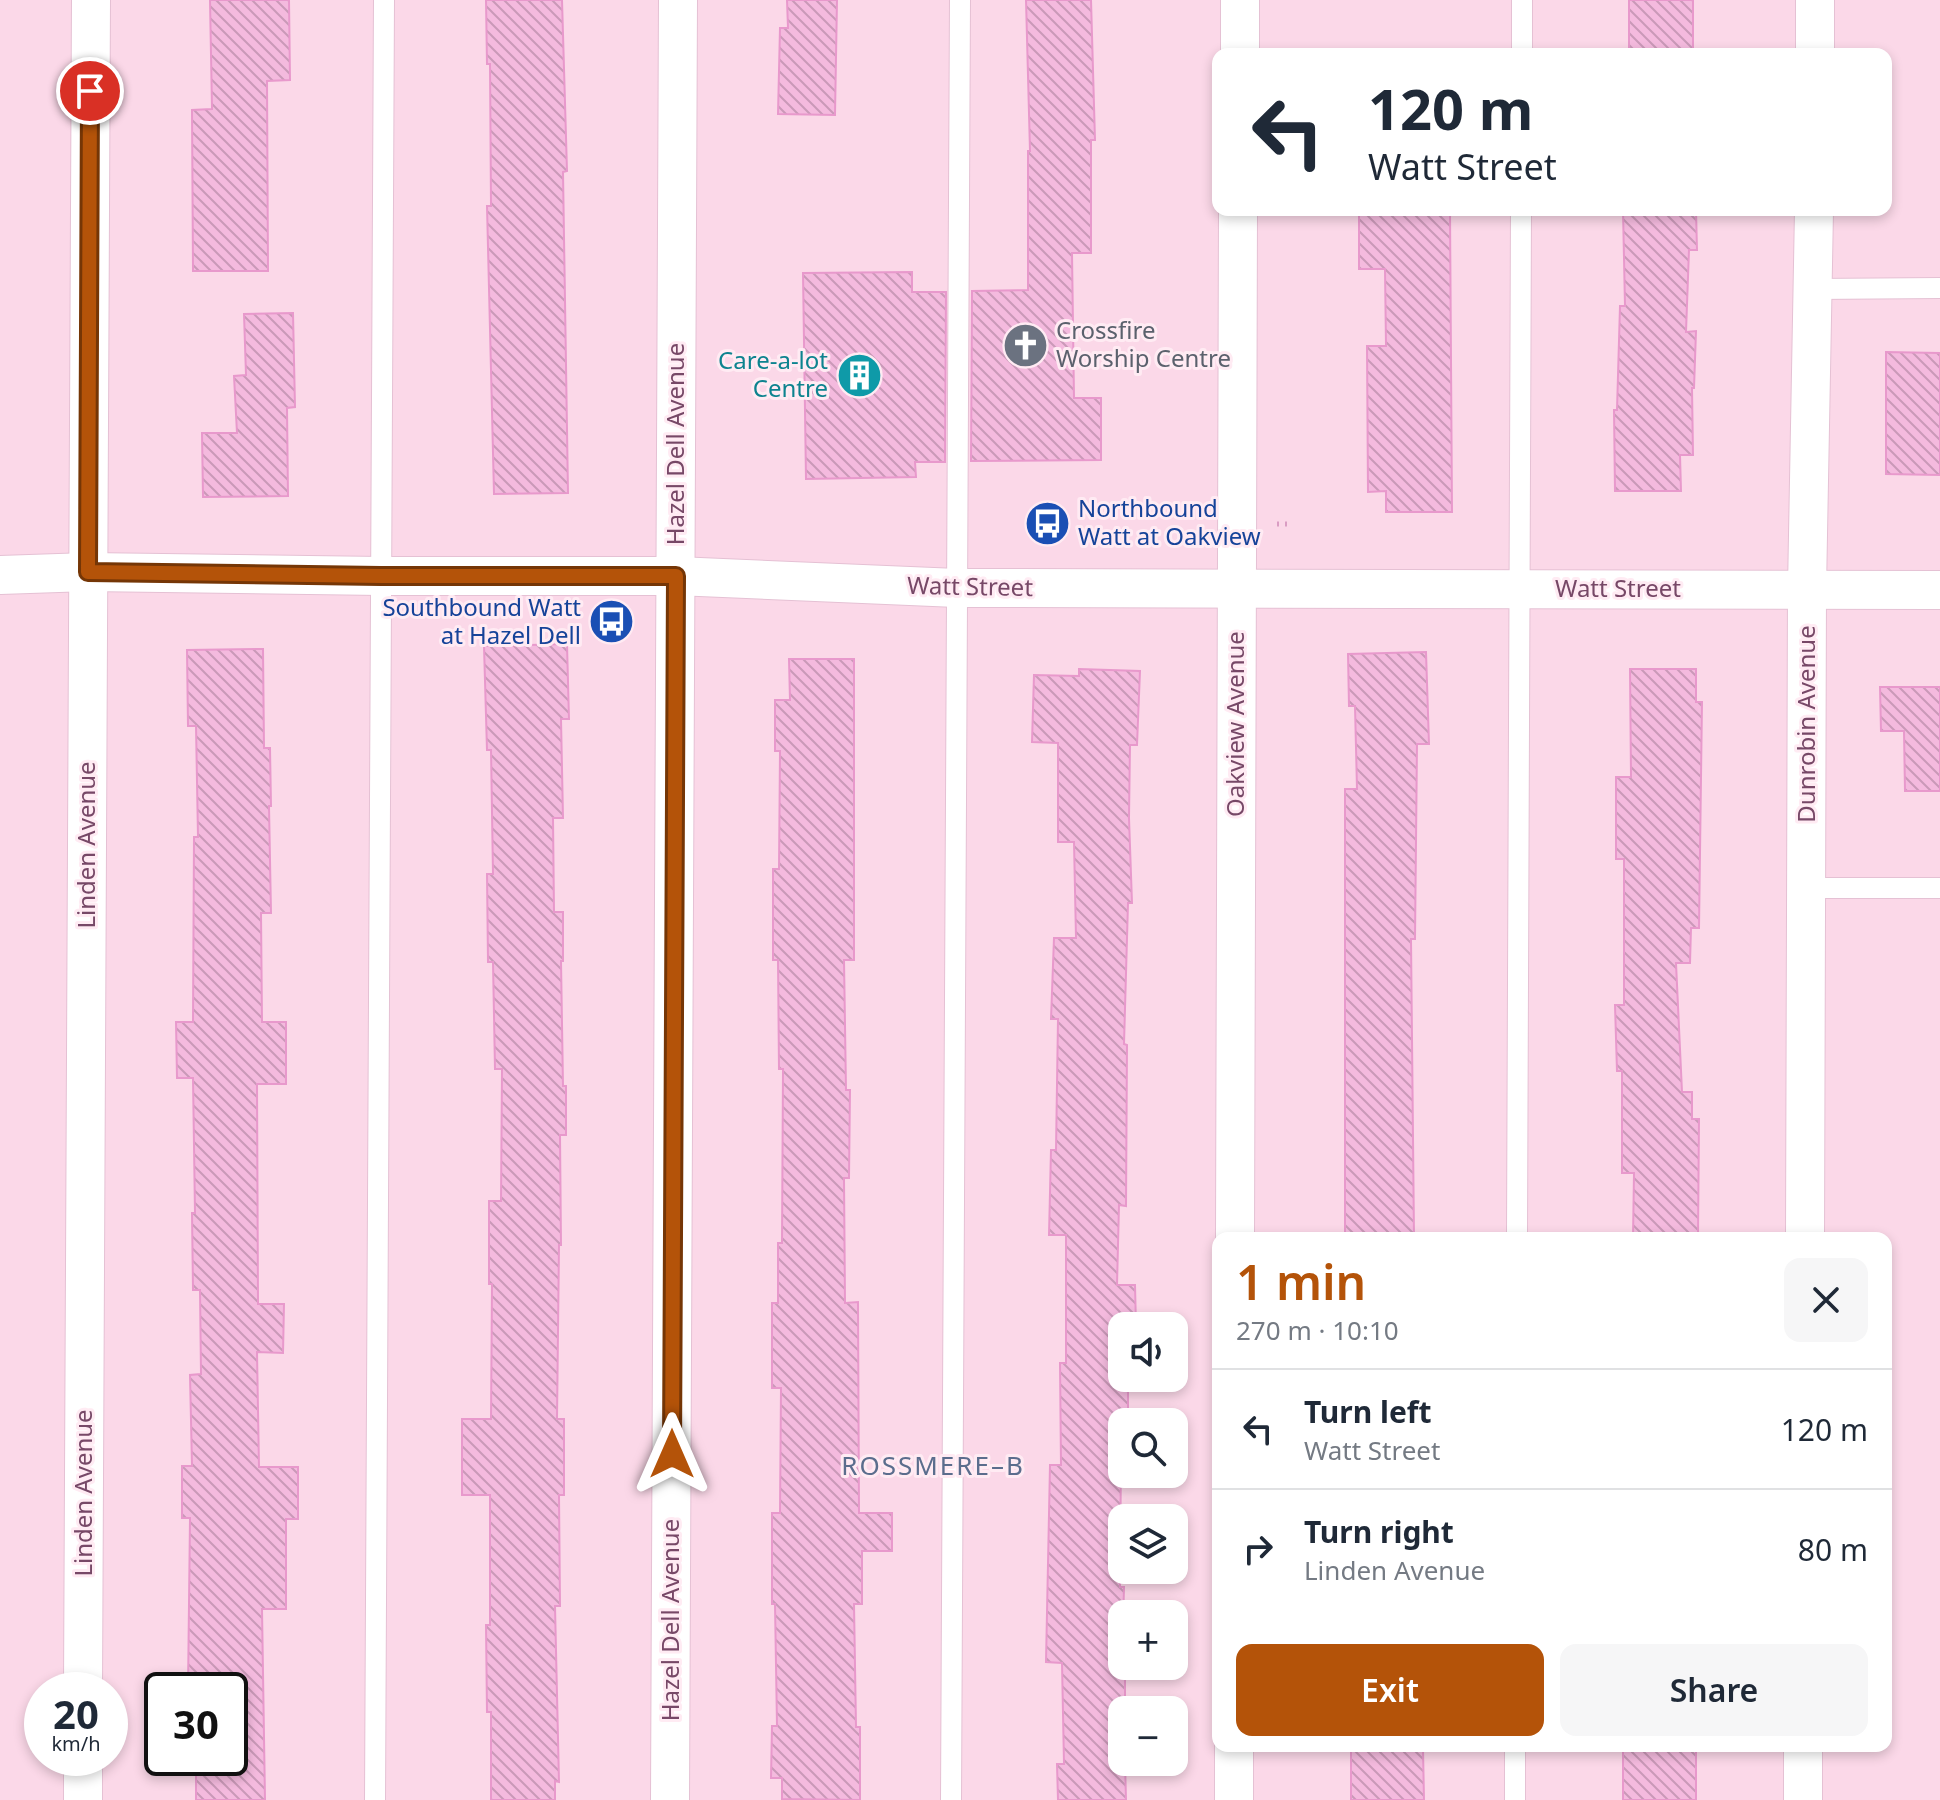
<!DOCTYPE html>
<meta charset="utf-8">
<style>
body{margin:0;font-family:"Noto Sans",sans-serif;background:#f6f6f7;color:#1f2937;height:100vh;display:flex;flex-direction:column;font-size:30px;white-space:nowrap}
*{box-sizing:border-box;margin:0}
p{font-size:26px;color:#747a83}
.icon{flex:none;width:44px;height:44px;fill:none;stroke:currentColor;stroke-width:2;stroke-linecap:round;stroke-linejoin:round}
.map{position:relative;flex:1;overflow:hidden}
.sheet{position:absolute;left:1212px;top:1232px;width:680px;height:520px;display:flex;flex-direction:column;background:#fff;border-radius:16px;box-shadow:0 4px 12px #0003}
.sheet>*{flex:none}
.guide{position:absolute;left:1212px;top:48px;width:680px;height:168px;border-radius:16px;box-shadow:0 4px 12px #0003;background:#fff;color:#1f2937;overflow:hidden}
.buttons{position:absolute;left:1108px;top:1312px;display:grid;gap:16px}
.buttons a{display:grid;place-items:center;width:80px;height:80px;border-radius:16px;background:#fff;box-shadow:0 4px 12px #0003;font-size:40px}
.speed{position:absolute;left:24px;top:1672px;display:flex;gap:16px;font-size:40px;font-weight:700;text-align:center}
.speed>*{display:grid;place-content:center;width:104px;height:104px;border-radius:50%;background:#fff;box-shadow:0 4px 12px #0003;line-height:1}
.speed small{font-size:20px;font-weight:400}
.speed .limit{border:4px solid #111;border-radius:12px;background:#fff;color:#111}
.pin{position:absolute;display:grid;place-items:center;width:68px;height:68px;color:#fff;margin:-34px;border:4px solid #fff;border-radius:50%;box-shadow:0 2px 8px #0007}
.me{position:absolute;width:88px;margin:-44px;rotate:0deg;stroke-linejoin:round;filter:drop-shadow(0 0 6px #0008)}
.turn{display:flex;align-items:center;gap:28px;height:168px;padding:0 24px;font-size:36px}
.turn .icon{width:104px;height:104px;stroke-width:2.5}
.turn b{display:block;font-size:56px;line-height:68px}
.round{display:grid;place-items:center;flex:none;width:84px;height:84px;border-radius:16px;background:#f6f6f7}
.summary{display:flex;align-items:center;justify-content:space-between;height:136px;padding:0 24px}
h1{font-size:48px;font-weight:600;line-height:60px;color:#b45309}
.action{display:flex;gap:16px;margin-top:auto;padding:16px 24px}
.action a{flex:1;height:92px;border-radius:16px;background:#b45309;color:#fff;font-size:32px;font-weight:600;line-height:92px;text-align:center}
.action a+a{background:#f6f6f7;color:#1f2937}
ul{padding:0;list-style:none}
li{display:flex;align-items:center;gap:24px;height:120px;padding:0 24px;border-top:2px solid #e0e1e3}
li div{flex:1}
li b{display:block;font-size:30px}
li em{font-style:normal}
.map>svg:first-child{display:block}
.residential{fill:#fbd8e8;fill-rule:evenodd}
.building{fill:url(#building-back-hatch);stroke:#e899cc;stroke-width:2}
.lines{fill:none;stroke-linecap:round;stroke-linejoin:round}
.service-casing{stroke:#e5c1d4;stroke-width:22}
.minor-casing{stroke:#e5c1d4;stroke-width:40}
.path{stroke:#da9dc3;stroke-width:5;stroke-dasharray:2 6;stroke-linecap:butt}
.service{stroke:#fff;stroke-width:20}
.minor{stroke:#fff;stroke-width:38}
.route-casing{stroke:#753606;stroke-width:20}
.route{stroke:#b45309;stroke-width:14}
.labels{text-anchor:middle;stroke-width:6;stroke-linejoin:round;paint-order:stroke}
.worship-label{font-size:24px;fill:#5b616d;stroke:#ffebf3;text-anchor:start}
.culture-label{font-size:24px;fill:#0d838f;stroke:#ffebf3;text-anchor:end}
.street-label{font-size:24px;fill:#774867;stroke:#ffebf3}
.transit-label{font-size:24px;fill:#164399;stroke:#ffebf3;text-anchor:start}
.neighbourhood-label{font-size:26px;letter-spacing:2px;fill:#5b6d8d;stroke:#ffebf3}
</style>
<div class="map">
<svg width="1940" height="1800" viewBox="0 0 1940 1800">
<defs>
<pattern id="building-back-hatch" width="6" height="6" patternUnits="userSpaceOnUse" patternTransform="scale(2)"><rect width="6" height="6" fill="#f4bade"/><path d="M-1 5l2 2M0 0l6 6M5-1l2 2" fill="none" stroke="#ca99b8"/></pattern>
</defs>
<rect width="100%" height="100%" fill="#fde4ee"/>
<!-- residential -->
<path class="residential" d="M0 0H1940V1800H0ZM1218 54H1886V210H1218ZM1218 1238H1886V1746H1218ZM1122 1326H1174V1378H1122ZM1122 1422H1174V1474H1122ZM1122 1518H1174V1570H1122ZM1122 1614H1174V1666H1122ZM42 1690H110V1758H42ZM162 1690H230V1758H162ZM1122 1710H1174V1762H1122Z"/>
<!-- building -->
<g class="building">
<polygon points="210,0 289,0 290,80 267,81 268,271 193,271 192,110 212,109"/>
<polygon points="486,0 562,0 567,171 563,172 568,493 494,494 487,206 491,206 490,64 487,64"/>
<polygon points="787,0 837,0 835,115 778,114 780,28 788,28"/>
<polygon points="1026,0 1091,0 1095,140 1091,140 1091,253 1072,253 1074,398 1101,398 1101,460 971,461 972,291 1028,290 1028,151 1030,151"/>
<rect x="1629" y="0" width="64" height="54"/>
<polygon points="1359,210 1450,210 1452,512 1386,512 1386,491 1368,492 1367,346 1386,346 1385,269 1359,269"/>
<polygon points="1623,210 1696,210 1697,250 1689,250 1686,332 1696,331 1694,388 1692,388 1693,455 1680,455 1681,491 1615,491 1614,410 1617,410 1620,306 1625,306"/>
<polygon points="912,272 912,292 946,292 945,462 915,462 916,477 806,479 803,273"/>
<polygon points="293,313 295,407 287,408 288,496 203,497 202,433 237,433 234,376 246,375 244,314"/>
<polygon points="1886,352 1940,353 1940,475 1886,474"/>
<polygon points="567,644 569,719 561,719 563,818 553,818 554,912 563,912 563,961 561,961 563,1086 566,1086 566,1135 560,1135 561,1245 559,1245 557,1419 564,1419 564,1495 559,1495 560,1606 555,1606 559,1782 555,1781 555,1800 491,1800 491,1712 487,1712 486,1625 490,1625 490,1495 462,1495 462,1419 491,1419 492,1284 489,1284 489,1201 501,1201 502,1069 495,1069 493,962 488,962 487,874 493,874 491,750 487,750 484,646"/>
<polygon points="263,649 264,748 270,748 271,806 269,806 271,913 261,913 262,1022 286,1022 286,1084 257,1084 258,1304 284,1304 283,1353 257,1352 259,1467 298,1467 298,1519 286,1519 286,1609 262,1609 265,1800 196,1800 196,1758 230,1758 230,1690 188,1690 190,1518 182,1518 182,1466 192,1466 190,1375 201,1374 200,1290 193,1290 192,1213 195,1213 193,1078 177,1078 176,1022 193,1022 194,837 198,837 196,726 188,726 187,650"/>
<polygon points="1426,652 1429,744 1417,744 1415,939 1411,939 1414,1237 1345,1238 1345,789 1357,789 1355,706 1349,706 1348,654"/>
<polygon points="789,659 854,659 854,960 844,960 846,1090 850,1090 849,1178 844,1178 845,1303 858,1302 859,1513 892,1513 892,1551 862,1551 862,1604 854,1604 856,1727 860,1727 860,1800 782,1799 782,1778 771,1778 772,1726 777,1726 775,1604 772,1604 772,1513 780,1513 781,1388 772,1388 772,1303 778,1303 778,1243 782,1243 783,1069 779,1069 778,960 773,960 773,869 779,869 780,751 775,751 775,700 790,700"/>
<polygon points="1079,669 1140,671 1137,745 1130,745 1129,818 1132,903 1128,903 1124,1044 1127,1045 1126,1206 1119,1205 1117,1285 1135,1285 1136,1326 1122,1326 1122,1378 1128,1378 1128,1419 1124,1419 1122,1422 1121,1449 1120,1587 1124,1587 1122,1666 1125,1666 1125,1710 1122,1710 1122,1762 1125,1762 1126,1800 1058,1800 1057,1764 1064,1764 1062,1663 1046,1662 1050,1465 1061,1465 1060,1363 1066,1363 1066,1235 1049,1235 1051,1150 1056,1150 1058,1019 1051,1019 1054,938 1076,938 1074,842 1058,842 1058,743 1032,742 1034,675 1079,676"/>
<polygon points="1630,669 1696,669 1696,702 1702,702 1699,928 1691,928 1690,963 1676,963 1682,1092 1692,1092 1692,1119 1699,1119 1698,1238 1633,1238 1634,1173 1622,1173 1622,1071 1617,1071 1615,1005 1624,1005 1624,859 1616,859 1616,777 1631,777"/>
<polygon points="1880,687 1940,687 1940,791 1905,791 1904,731 1881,731"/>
<rect x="1623" y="1746" width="73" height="54"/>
<polygon points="1351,1749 1423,1749 1424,1800 1351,1800"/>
</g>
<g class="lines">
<defs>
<g id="service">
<polyline points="1522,54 1522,0"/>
<polyline points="1814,289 1940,288"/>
<polyline points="1806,888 1940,888"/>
<polyline points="1517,1238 1521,210"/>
<polyline points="375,1800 384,0"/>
<polyline points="951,1800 960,0"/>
<polyline points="1515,1800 1515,1746"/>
</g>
<g id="minor">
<polyline points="1240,54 1240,0"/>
<polyline points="1815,54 1815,0"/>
<polyline points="0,575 88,572 381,576 676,576 957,588 1940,590"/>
<polyline points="1235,1238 1238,210"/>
<polyline points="1805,1238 1807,589 1814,210"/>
<polyline points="83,1690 91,0"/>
<polyline points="83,1800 83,1758"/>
<polyline points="670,1800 678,0"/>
<polyline points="1234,1800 1234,1746"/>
<polyline points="1803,1800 1803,1746"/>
</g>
</defs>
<!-- service casing -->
<use href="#service" class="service-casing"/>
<!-- minor casing -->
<use href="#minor" class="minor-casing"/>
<!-- path -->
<polyline class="path" points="1277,524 1292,524"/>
<!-- service -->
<use href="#service" class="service"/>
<!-- minor -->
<use href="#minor" class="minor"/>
</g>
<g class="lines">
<defs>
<polyline id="route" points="90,91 88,572 381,576 676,576 672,1454"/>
</defs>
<!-- route casing -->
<use href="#route" class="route-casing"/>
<!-- route -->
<use href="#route" class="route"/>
</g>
<!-- icons -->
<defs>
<symbol id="church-disc" viewBox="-11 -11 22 22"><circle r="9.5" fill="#6b7280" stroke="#ffebf3"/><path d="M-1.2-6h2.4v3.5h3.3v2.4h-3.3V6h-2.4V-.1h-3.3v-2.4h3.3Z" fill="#fff"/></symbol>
<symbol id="building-disc" viewBox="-11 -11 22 22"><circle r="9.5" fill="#0f9aa8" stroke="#ffebf3"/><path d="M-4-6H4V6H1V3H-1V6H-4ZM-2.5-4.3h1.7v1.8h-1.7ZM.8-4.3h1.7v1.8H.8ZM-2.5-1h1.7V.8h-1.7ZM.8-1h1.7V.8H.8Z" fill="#fff"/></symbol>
<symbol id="bus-disc" viewBox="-11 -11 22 22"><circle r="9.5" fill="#1a4fb4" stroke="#ffebf3"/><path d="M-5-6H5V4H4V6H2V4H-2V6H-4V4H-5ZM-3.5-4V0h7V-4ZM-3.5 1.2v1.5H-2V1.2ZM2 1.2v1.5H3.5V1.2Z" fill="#fff"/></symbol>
</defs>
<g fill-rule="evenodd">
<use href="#church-disc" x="1000" y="320" width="51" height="51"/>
<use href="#building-disc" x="834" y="350" width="51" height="51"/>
<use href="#bus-disc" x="1022" y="498" width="51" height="51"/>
<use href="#bus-disc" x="586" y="596" width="51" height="51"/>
</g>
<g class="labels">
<!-- worship labels -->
<g class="worship-label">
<text x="1056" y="339">Crossfire<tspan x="1056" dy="28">Worship Centre</tspan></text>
</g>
<!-- culture labels -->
<g class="culture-label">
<text x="828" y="369">Care-a-lot<tspan x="828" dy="28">Centre</tspan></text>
</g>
<!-- street labels -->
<g class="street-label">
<text transform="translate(676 444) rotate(-90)" y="8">Hazel Dell Avenue</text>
<text transform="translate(970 587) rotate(1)" y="8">Watt Street</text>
<text x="1618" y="597">Watt Street</text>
<text transform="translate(1236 724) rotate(-90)" y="8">Oakview Avenue</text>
<text transform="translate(1807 724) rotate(-90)" y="8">Dunrobin Avenue</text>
<text transform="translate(87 845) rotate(-90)" y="8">Linden Avenue</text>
<text transform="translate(84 1493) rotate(-90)" y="8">Linden Avenue</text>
<text transform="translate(671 1620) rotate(-90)" y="8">Hazel Dell Avenue</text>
</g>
<!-- transit labels -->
<g class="transit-label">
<text x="1078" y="517">Northbound<tspan x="1078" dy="28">Watt at Oakview</tspan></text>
<text x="581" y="616" text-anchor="end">Southbound Watt<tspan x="581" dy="28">at Hazel Dell</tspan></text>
</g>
<!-- neighbourhood labels -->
<g class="neighbourhood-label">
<text x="933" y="1475">ROSSMERE–B</text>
</g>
</g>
</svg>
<div class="buttons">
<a><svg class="icon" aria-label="sound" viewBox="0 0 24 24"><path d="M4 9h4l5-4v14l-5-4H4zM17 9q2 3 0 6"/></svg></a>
<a><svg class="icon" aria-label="search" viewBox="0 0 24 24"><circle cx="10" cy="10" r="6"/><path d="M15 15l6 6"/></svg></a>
<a><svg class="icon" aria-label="layers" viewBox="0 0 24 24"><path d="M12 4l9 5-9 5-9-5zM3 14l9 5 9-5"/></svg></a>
<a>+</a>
<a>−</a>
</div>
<div class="speed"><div>20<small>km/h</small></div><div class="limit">30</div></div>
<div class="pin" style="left:90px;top:91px;background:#d93025"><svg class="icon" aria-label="arrive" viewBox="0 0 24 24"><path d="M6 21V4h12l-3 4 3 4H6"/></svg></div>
<svg class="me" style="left:672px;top:1454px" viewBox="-20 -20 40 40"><path d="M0-17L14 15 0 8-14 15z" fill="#b45309" stroke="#fff" stroke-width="4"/></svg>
<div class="guide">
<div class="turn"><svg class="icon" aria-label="left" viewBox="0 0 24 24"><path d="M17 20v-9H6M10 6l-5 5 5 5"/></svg><div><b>120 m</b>Watt Street</div></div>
</div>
<section class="sheet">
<div class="summary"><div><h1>1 min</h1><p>270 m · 10:10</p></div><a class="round"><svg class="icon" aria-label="close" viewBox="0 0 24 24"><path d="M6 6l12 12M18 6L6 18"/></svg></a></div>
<ul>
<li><svg class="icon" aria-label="left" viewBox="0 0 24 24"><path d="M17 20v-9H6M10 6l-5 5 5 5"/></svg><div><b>Turn left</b><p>Watt Street</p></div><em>120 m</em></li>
<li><svg class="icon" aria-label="right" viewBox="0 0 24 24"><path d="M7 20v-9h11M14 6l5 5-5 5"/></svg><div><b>Turn right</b><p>Linden Avenue</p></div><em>80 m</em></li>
</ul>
<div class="action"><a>Exit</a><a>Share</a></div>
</section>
</div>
